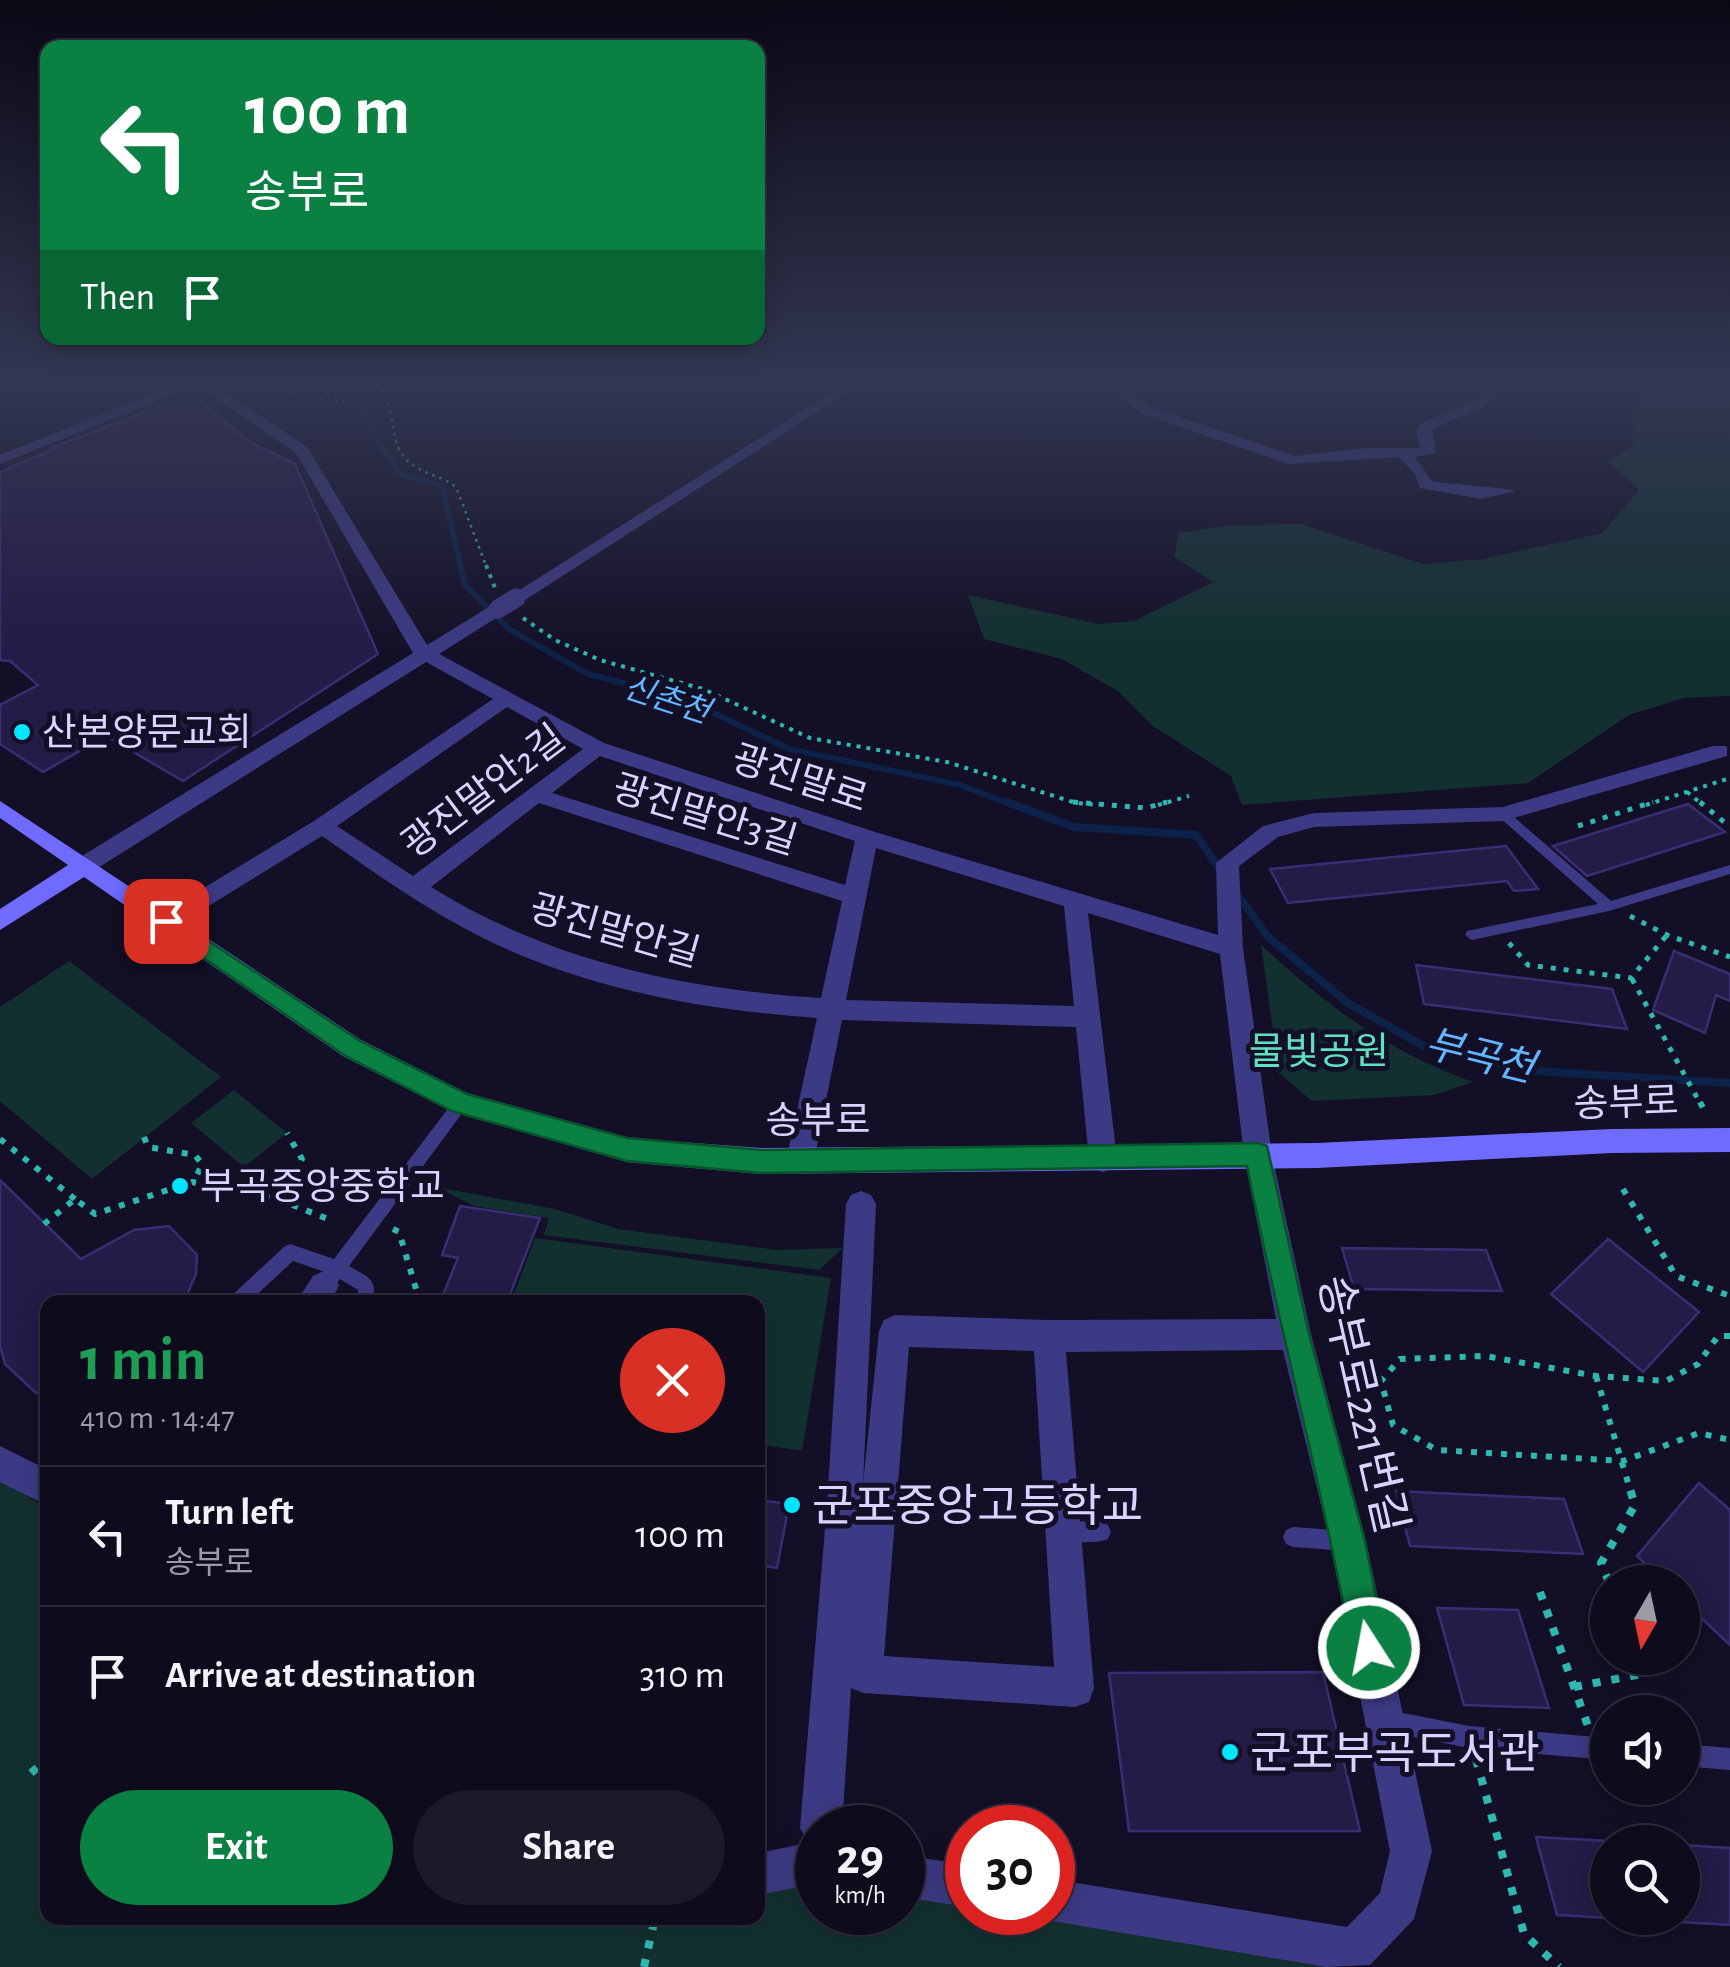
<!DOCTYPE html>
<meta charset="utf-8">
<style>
body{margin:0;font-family:"Alegreya Sans","Noto Sans KR",sans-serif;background:#1c1929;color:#f1f3f6;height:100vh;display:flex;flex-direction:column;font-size:38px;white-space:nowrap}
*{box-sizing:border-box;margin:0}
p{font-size:32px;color:#9b9ba3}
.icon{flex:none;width:55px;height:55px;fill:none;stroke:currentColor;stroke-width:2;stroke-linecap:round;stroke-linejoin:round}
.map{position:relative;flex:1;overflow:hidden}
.panel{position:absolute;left:40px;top:1295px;width:725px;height:630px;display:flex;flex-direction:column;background:#0e0b1c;border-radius:20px;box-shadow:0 5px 25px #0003,0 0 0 2px #2e2b3b}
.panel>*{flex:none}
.hud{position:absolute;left:40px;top:40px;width:725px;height:305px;border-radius:20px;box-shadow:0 5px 25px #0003,0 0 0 2px #2e2b3b;background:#0b8043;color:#fff;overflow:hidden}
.needle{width:65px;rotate:189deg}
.fabs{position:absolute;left:1590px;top:1565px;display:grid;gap:20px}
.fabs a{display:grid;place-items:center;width:110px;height:110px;border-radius:50%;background:#0e0b1c;box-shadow:0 5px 25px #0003,0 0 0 2px #2e2b3b;font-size:50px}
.speed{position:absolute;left:795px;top:1805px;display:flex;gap:20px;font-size:50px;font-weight:700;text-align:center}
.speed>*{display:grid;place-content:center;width:130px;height:130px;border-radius:50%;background:#0e0b1c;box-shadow:0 5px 25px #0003,0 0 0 2px #2e2b3b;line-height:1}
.speed small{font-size:25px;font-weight:400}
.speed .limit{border:15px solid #d22;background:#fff;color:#111}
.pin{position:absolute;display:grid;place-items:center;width:85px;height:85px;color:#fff;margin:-42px;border-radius:20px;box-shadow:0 5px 15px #0006}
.me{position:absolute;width:110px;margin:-55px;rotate:349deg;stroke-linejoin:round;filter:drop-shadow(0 0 8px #0008)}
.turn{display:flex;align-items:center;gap:35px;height:210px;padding:0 40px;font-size:45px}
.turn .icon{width:130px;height:130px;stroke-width:2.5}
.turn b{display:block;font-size:70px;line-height:85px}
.then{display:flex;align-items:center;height:95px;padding:0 40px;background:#0003;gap:20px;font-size:38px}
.round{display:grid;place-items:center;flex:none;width:105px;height:105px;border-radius:52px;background:#1c1929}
.overview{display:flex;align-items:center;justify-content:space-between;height:170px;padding:0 40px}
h1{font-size:60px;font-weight:600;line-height:75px;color:#1e9e55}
.primary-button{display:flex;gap:20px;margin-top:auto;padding:20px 40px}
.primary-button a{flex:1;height:115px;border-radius:60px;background:#0b8043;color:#fff;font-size:40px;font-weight:600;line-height:115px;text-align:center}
.primary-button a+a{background:#1c1929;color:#f1f3f6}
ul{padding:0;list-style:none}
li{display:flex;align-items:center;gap:30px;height:140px;padding:0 40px;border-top:2px solid #2e2b3b}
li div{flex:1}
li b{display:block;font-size:38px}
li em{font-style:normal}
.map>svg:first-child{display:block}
.green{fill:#12302f}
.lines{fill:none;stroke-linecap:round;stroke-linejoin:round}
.stream-far2{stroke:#0c2248;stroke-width:5}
.stream-far1{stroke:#0c2248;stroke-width:6}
.stream{stroke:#0c2248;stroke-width:8}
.building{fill:#241b47;stroke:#3b2d73;stroke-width:2.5}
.path-far4{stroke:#2fb8b0;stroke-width:2.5;stroke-dasharray:2.5 5;stroke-linecap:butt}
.path-far3{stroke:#2fb8b0;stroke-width:4;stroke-dasharray:4 6;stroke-linecap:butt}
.path-far2{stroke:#2fb8b0;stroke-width:5;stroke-dasharray:5 8;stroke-linecap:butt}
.path-far1{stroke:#2fb8b0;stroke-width:6;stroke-dasharray:6 9;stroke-linecap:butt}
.path{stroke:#2fb8b0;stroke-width:8;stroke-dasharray:8 11;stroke-linecap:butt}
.lane{fill:#3d3a85;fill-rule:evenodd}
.street{fill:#3d3a85;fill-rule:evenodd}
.secondary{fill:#6f6bff;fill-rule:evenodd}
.street-bridge{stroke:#3d3a85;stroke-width:19}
.route{fill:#0b8043;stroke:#07532c;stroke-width:2.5}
.poi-dot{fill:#00e5ff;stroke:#130f26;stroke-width:4}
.labels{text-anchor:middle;stroke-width:10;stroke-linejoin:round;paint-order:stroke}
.far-water-label{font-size:32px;font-style:italic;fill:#62b6ff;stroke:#130f26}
.poi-label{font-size:38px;fill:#d9d4ff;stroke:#130f26;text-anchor:start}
.street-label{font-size:38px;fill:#d9d4ff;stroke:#130f26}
.park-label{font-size:38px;fill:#5fe0c0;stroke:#130f26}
.water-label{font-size:40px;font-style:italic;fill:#62b6ff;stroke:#130f26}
.near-street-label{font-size:45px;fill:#d9d4ff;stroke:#130f26}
.near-poi-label{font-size:45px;fill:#d9d4ff;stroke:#130f26;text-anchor:start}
</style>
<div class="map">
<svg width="1730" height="1967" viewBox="0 0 1730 1967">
<rect width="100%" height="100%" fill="#130f26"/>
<!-- green -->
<g class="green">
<polygon points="1669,380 1730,380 1730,696 1684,698 1629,715 1528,783 1242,805 1231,776 1153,726 1119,692 1062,659 984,639 968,595 1099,624 1134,621 1213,582 1174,557 1179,533 1231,525 1301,524 1423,564 1483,559 1602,533 1639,490 1608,461 1633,446 1633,409 1641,394 1681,384"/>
<path d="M1261 945C1329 1007 1385 1050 1473 1082L1434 1095 1312 1101 1279 1073Z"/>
<polygon points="69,961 221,1077 92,1179 0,1101 0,1007"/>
<polygon points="234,1090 287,1133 244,1167 191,1123"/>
<polygon points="436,1187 555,1209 618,1229 777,1250 843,1248 819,1270 544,1235 549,1218 474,1206"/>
<polygon points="535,1238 831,1278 802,1451 758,1444 758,1302 511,1302"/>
<polygon points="0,1478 47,1509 48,1918 758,1918 758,1889 791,1878 817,1879 818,1912 902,1912 903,1889 967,1901 968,1912 1032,1913 1324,1967 0,1967"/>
</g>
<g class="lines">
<!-- stream-far2 -->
<polyline class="stream-far2" points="285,380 298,388 358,392 372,434 402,475 442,486 461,568"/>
<!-- stream-far1 -->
<polyline class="stream-far1" points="460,565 465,585 509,629 588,674 684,699 789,749 960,785 1013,805"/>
<!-- stream -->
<g class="stream">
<polyline points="1007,802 1074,827 1196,835 1219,868"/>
<polyline points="1236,892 1267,936 1348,1003 1427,1048 1535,1071 1730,1083"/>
</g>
</g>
<!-- building -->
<g class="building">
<polygon points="179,399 198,399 251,443 295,464 378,654 183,781 106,736 43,772 0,744 0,705 38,685 10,661 0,660 0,472 54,449 51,448"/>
<polygon points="1688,804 1725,832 1587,876 1553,846"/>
<polygon points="1506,846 1538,889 1514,891 1507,881 1288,903 1270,869"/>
<polygon points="1674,951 1730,974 1730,1001 1716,995 1705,1033 1653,1010"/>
<polygon points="1416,965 1612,989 1627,1029 1424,1004"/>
<polygon points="0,1180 81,1259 134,1230 169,1226 197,1255 196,1274 184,1302 48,1302 48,1389 36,1393 5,1364 0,1346"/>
<polygon points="460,1206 540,1218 507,1302 440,1302 458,1258 442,1255"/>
<polygon points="1608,1239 1699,1312 1643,1372 1551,1294"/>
<polygon points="1342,1248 1486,1250 1502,1291 1354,1289"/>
<polygon points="1699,1483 1730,1510 1730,1645 1682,1600 1682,1582 1664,1582 1637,1556"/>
<polygon points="1396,1491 1564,1499 1583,1554 1410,1546"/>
<polygon points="758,1500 789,1504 777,1568 758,1565"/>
<polygon points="1437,1608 1518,1610 1549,1708 1464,1705"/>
<polygon points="1323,1672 1360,1831 1129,1831 1109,1673"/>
<polygon points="1536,1837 1608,1841 1608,1918 1557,1915"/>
<polygon points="1682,1845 1730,1848 1730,1925 1682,1922"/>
</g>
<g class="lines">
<!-- path-far4 -->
<g class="path-far4">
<polyline points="273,380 292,395 346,401"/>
<path d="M317 380 379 386C395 400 389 435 402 454 415 474 438 473 456 487L487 568"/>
</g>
<!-- path-far3 -->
<g class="path-far3">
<polyline points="486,565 495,588"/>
<polyline points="523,618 555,640 600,660 703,689 810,738 947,762 1076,803 1099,805"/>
<polyline points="1687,792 1703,805"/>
<polyline points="1158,805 1189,796"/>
<polyline points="1646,805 1730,778"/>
</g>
<!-- path-far2 -->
<g class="path-far2">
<polyline points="1073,802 1146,808 1167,802"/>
<polyline points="1700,802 1730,827"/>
<polyline points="1578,826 1653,802"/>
<polyline points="1630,916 1667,935 1730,957"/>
<polyline points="1509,943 1528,965 1631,978 1667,935"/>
<polyline points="1632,979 1701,1105"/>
</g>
<!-- path-far1 -->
<g class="path-far1">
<polyline points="1700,1102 1705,1112"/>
<polyline points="144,1137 148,1147 195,1155 202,1164 194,1182"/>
<polyline points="0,1139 75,1199"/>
<polyline points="1623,1189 1676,1276 1730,1296"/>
<polyline points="280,1200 302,1159 287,1133"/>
<polyline points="44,1224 75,1199 95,1214 192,1182 280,1200 333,1221"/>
<polyline points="393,1229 399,1232 420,1302"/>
<polyline points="1730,1336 1718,1336 1698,1364 1666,1381 1596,1376 1485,1356 1400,1359 1381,1381 1393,1425 1437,1450 1623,1461 1699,1433 1730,1440"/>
<polyline points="1596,1376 1629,1486"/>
</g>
<!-- path -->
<g class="path">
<polyline points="1609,1582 1601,1563 1635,1505 1628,1483"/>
<polyline points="1540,1592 1588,1726"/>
<polyline points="1574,1687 1647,1673 1640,1658"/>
<polyline points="1476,1759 1524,1934 1559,1967"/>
<polyline points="31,1773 48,1758"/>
<polyline points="644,1967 655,1918"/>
</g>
<!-- lane -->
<g class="lane">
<polygon points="1503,810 1507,811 1611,901 1730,865 1730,874 1609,911 1472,940 1465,935 1467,931 1598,904 1499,817 1497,814 1499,811"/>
<path d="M461 1097 466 1098 469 1103 466 1108 349 1266C369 1278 376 1277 374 1302H358V1290L340 1279 330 1292 324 1294 318 1292 316 1286 325 1272 293 1261 249 1302H229L231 1296 284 1247 290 1244 334 1259 456 1098Z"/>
<path d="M1067 1521 1101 1522 1108 1525 1111 1532 1108 1539C1095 1544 1073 1543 1060 1538L1057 1531 1060 1524Z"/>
<polygon points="1293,1527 1348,1531 1355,1534 1358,1541 1355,1548 1348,1551 1293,1547 1286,1544 1283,1537 1286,1530"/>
<polygon points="1388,1710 1469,1726 1608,1738 1608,1760 1469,1748 1388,1732 1380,1729 1377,1721 1380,1713"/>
<polygon points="1682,1744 1730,1748 1730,1770 1682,1766"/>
</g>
<!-- street -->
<g class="street">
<path d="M187 380H206L307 447 427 645 492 605H504V613L439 654 604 743 875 832 1218 935 1216 863 1263 826 1314 813 1503 807 1713 746H1727V756L1503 821 1314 827 1278 837 1239 866 1243 948 1272 1155 1311 1334 1366 1541 1432 1851 1414 1919 1370 1965 1326 1967 1052 1921 1036 1912H1052V1879L1347 1927 1380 1893 1390 1851 1330 1541 1283 1350 1066 1352 1094 1688 1089 1702 1075 1707 863 1693 851 1688 842 1828H818V1883L758 1895V1853L808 1843 800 1828 827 1505 846 1204 851 1195 861 1191 871 1195 876 1204 863 1484 879 1331 884 1320 895 1315 1049 1320 1276 1319 1244 1155 1220 954 1088 913 1117 1159 1113 1168 1103 1172 1093 1168 1089 1159 1076 1027 842 1020 814 1161 810 1170 800 1174 790 1170 786 1161 817 1018C703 1010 586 989 483 938 425 909 375 873 322 836L175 927H159L155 921 159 915 314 821 493 699 426 662 93 871H77L74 865 77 859 413 653 296 453 197 385 0 464V455ZM507 707 583 749 413 876 337 826ZM600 756 855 841 845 885 552 793ZM539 803 842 901 821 998C683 989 550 961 431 887ZM876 848 1064 906 1074 1006 846 1000ZM909 1347 1034 1351 1054 1667 884 1656Z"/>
<polygon points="851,380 867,380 522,602 516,603 507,598"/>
<path d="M1102 380H1117L1150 407 1295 456 1367 448H1420L1416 432 1422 423 1473 401 1497 380H1511L1483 407 1432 429 1436 453 1415 457 1432 481C1446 484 1511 488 1516 491L1481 499 1420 488 1415 474 1399 457 1289 464 1140 413Z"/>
<polygon points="324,1271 335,1276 339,1286 330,1302 296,1302 313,1276"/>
<polygon points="0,1446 48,1470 48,1506 0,1482"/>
<polygon points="902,1855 968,1865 968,1907 902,1897"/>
</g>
<!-- secondary -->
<polygon class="secondary" points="0,801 361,1040 467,1093 627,1138 761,1148 1317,1143 1612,1129 1730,1128 1730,1152 1612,1153 1317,1168 761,1174 627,1162 451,1111 343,1056 84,877 0,930 0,909 68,865 0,818"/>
<!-- street-bridge -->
<polyline class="street-bridge" points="498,609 516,598"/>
</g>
<!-- sky -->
<linearGradient id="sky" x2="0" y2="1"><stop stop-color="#0a0815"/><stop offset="0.58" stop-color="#333752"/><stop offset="1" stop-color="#333752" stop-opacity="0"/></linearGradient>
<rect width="1730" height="655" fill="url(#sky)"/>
<!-- route -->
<path class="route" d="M166 913 360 1041 467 1094 627 1138 761 1150 1258 1143 1267 1146 1309 1334 1365 1541 1386 1648 1381 1660 1369 1665 1357 1660 1352 1648C1322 1486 1279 1327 1247 1166L761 1173 627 1161 452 1111 344 1055 159 927 156 921 159 915Z"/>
<!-- markers -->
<g class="poi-dot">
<circle cx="22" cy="732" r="10"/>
<circle cx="180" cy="1186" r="10"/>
<circle cx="792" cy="1505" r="10"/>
<circle cx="1230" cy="1752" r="10"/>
</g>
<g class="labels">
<!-- far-water labels -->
<g class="far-water-label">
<text transform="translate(667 699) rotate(18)" y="11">신촌천</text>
</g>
<!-- poi labels -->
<g class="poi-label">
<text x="42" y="745">산본양문교회</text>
<text x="200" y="1199">부곡중앙중학교</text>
</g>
<!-- street labels -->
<g class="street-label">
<text transform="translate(800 778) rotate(18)" y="13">광진말로</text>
<text transform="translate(483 791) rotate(-37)" y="13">광진말안2길</text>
<text transform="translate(705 814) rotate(17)" y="13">광진말안3길</text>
<text transform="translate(615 930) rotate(16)" y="13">광진말안길</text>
<text transform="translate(1626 1102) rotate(-2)" y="13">송부로</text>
<text x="818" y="1133">송부로</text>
</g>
<!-- park labels -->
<g class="park-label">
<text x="1319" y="1064">물빛공원</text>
</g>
<!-- water labels -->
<g class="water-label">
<text transform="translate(1480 1055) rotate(14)" y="14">부곡천</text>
</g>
<!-- near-street labels -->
<g class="near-street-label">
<text transform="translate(1364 1404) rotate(77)" y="16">송부로221번길</text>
</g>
<!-- near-poi labels -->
<g class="near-poi-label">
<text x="812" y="1521">군포중앙고등학교</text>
<text x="1250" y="1768">군포부곡도서관</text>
</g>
</g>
</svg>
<div class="fabs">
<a><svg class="needle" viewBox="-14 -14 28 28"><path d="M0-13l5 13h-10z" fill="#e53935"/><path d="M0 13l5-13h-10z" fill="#9b9ba3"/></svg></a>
<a><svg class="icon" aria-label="sound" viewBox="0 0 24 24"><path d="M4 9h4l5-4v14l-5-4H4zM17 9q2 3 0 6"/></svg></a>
<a><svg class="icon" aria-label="search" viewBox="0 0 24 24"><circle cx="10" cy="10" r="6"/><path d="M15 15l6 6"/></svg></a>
</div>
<div class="speed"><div>29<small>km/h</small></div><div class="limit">30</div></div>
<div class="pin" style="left:166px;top:921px;background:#d93025"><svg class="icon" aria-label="arrive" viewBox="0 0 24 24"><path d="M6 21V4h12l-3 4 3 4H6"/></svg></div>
<svg class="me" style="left:1369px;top:1648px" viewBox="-20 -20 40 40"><circle r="17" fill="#0b8043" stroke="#fff" stroke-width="3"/><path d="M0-11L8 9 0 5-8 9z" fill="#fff"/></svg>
<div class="hud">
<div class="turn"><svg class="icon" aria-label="left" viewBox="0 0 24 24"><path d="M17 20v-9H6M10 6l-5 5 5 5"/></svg><div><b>100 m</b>송부로</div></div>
<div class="then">Then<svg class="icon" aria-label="arrive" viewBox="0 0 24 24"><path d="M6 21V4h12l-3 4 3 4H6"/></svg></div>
</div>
<section class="panel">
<div class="overview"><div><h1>1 min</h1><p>410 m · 14:47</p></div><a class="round" style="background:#d93025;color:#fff"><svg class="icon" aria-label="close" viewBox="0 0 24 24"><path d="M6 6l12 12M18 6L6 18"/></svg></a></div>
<ul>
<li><svg class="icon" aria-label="left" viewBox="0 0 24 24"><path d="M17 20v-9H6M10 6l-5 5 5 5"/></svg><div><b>Turn left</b><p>송부로</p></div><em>100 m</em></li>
<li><svg class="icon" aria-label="arrive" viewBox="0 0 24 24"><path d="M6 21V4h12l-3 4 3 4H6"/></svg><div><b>Arrive at destination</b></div><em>310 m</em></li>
</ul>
<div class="primary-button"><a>Exit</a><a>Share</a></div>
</section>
</div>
